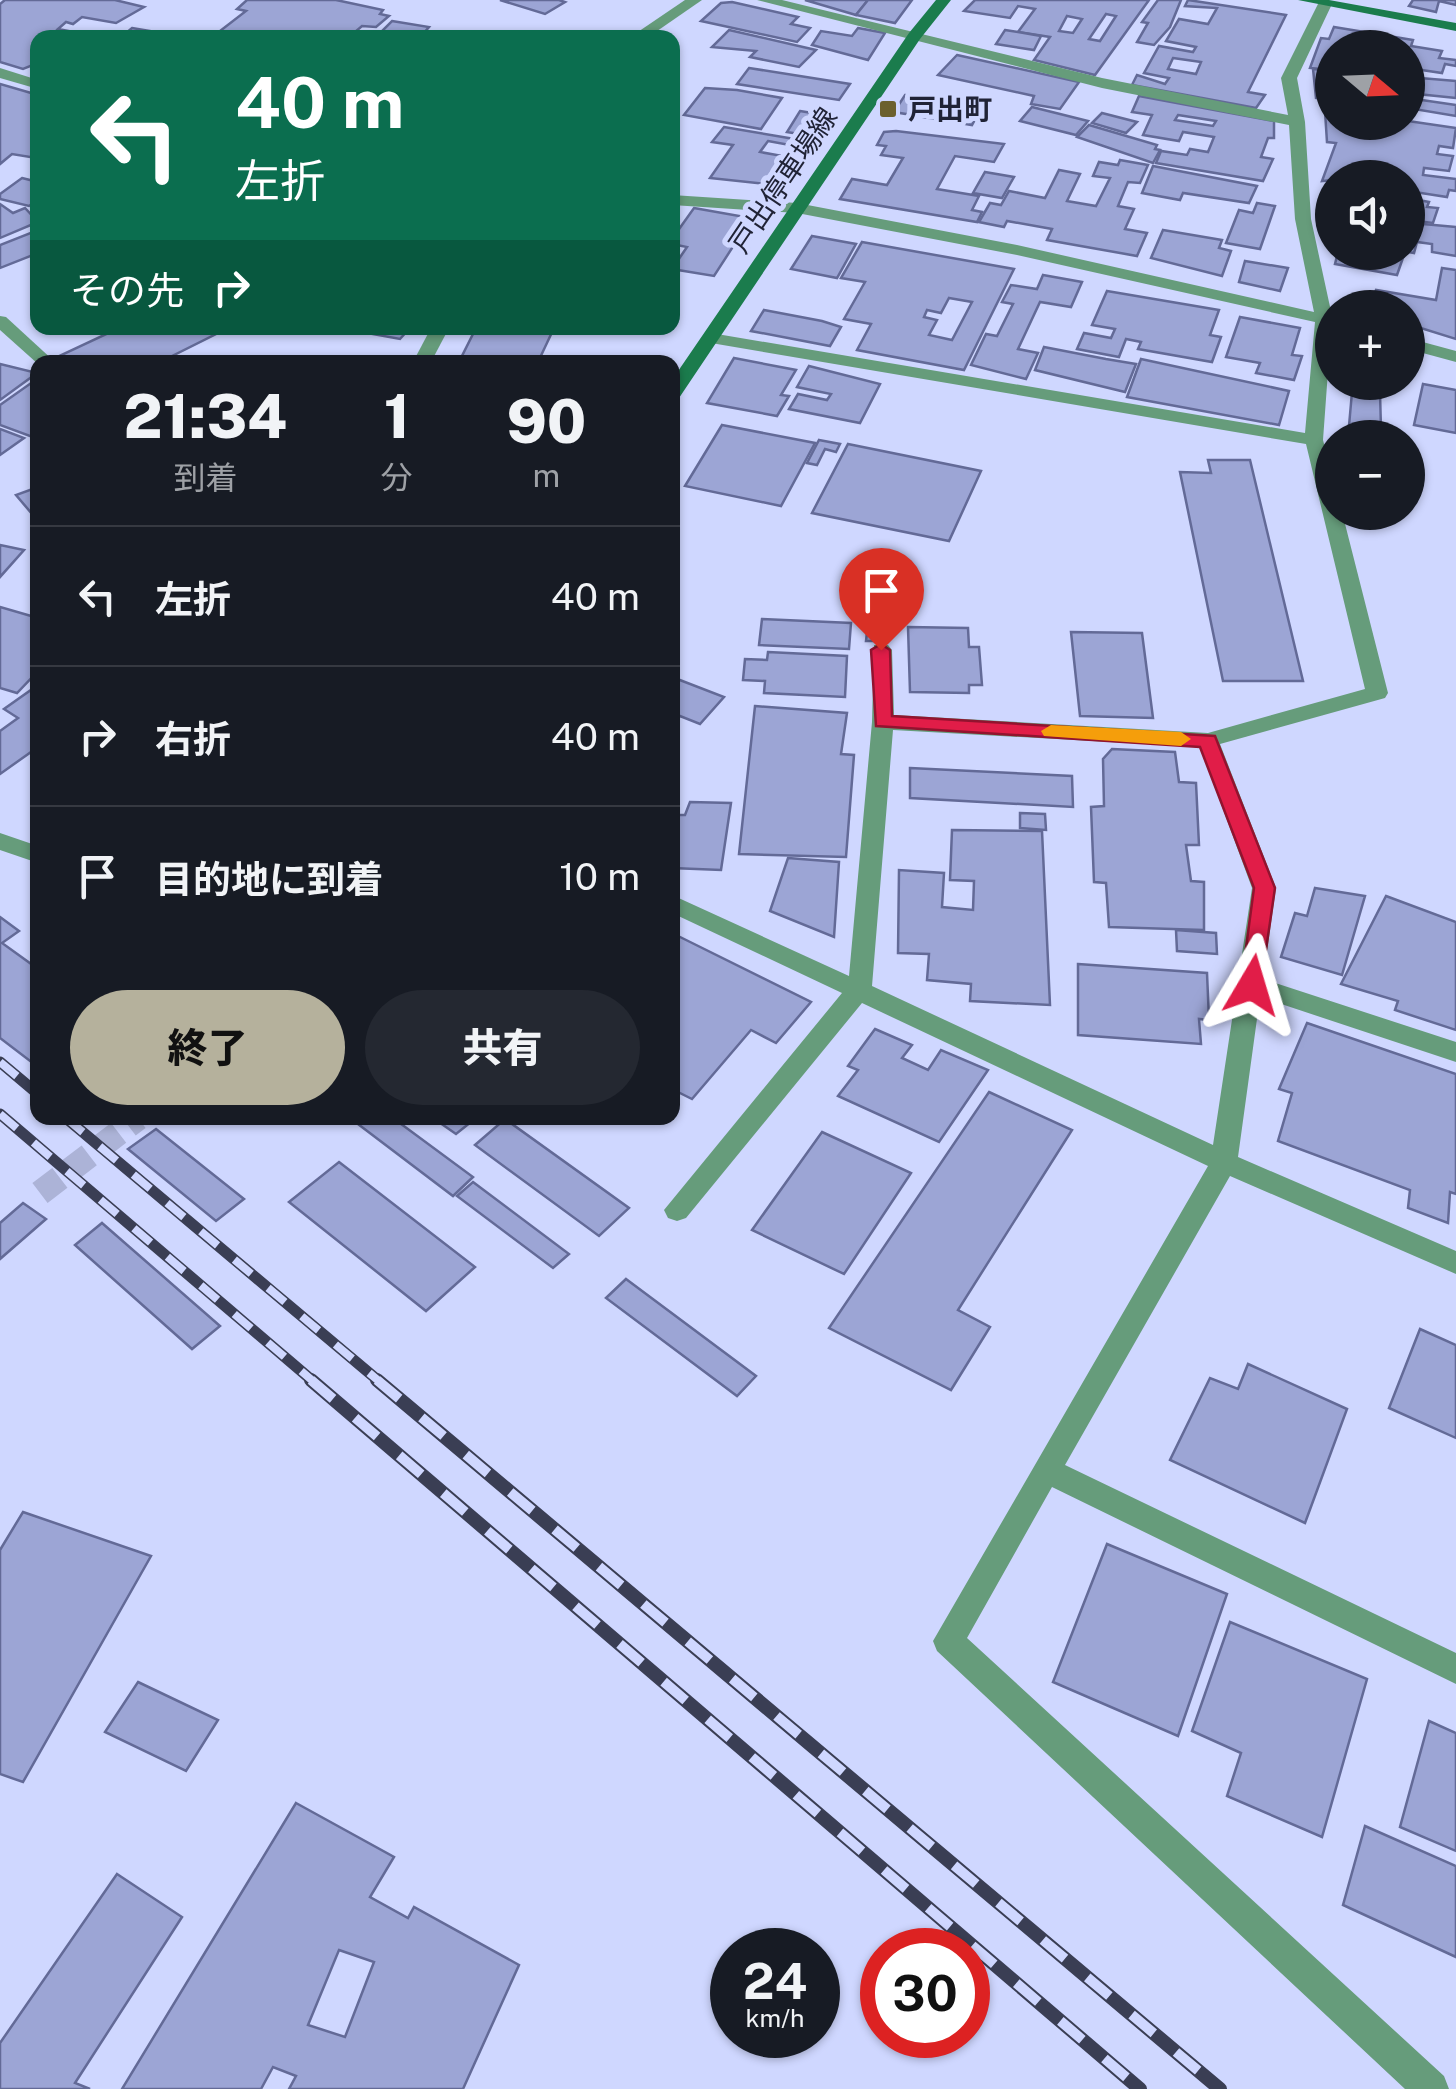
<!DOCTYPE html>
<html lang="ja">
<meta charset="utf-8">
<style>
body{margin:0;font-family:"Public Sans","Noto Sans JP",sans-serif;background:#242831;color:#f1f3f6;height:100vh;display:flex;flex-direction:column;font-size:38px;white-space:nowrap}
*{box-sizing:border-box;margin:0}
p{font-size:32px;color:#9ea1a6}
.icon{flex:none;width:55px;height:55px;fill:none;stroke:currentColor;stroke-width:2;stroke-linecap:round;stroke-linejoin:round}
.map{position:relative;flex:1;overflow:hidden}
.drawer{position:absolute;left:30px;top:355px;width:650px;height:770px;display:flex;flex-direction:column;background:#171b24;border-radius:20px;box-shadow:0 2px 8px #0004}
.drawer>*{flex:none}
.hud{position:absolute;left:30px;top:30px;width:650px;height:305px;border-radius:20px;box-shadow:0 2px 8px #0004;background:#0b6e4f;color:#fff;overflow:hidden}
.needle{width:65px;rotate:109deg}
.buttons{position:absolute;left:1315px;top:30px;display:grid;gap:20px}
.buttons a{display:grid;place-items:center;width:110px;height:110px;border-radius:50%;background:#171b24;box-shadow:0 2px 8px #0004;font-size:50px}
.speed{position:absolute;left:710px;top:1928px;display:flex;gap:20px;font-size:50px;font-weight:700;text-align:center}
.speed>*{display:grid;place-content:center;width:130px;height:130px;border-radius:50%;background:#171b24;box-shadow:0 2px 8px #0004;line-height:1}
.speed small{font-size:25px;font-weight:400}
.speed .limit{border:15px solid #d22;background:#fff;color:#111}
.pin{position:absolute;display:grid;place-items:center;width:85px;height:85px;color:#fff;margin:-102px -42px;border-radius:50% 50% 50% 0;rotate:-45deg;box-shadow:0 0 10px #0007}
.pin .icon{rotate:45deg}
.me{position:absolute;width:110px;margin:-55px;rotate:7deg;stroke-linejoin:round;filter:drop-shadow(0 0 8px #0008)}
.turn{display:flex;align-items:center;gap:35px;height:210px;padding:0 40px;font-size:45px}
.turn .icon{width:130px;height:130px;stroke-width:2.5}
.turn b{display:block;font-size:70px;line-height:85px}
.then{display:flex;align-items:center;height:95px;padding:0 40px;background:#0003;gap:20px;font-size:38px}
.eta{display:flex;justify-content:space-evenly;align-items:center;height:170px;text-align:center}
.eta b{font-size:60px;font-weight:800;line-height:70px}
.action{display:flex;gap:20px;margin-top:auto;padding:20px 40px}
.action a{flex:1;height:115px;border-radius:60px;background:#b5b19c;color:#111;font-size:40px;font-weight:800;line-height:115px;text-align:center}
.action a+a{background:#242831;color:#f1f3f6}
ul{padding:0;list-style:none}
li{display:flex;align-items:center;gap:30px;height:140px;padding:0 40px;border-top:2px solid #363941}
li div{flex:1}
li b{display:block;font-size:38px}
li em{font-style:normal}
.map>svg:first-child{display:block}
.building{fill:#9ca5d5;stroke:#636a97;stroke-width:2.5;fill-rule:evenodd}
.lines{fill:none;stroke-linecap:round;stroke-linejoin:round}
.pedestrian-tunnel{stroke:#acb3d7;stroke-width:25;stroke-dasharray:25 12;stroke-linecap:butt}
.minor{fill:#669c7b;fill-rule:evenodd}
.secondary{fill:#1b7c4d;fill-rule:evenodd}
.rail-far1-casing{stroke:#3a3e54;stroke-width:11}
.rail-casing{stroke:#3a3e54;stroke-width:14}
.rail-far1{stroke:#cfd7ff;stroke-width:8;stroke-dasharray:22;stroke-linecap:butt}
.rail{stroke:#cfd7ff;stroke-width:10;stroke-dasharray:29;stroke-linecap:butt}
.route{fill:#e11d48;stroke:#92132f;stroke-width:2.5}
.slow{fill:#f59e0b}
.poi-dot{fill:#6c602d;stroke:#cfd7ff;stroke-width:4}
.labels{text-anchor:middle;stroke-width:10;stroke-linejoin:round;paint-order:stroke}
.far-poi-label{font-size:28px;font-weight:bold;fill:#202336;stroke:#cfd7ff;text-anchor:start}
.far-street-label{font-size:28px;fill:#202336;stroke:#cfd7ff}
</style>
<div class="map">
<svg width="1456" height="2089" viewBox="0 0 1456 2089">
<rect width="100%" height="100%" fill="#cfd7ff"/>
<!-- building -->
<g class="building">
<polygon points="5,0 115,0 144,7 116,23 82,17 73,24 66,22 58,29 89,35 38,38 38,63 23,69 0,62 0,4"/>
<polygon points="247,0 336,0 383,10 380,14 389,16 376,27 362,26 348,38 211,38 246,11 237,9"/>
<polygon points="500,0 559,0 565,2 545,14"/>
<polygon points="805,0 868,0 856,15"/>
<polygon points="868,0 912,0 895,23 856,15"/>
<path d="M975 0H1149L1095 75 1034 60 1050 37 1018 32 1035 9 1018 6 1010 18 964 11ZM1106 14 1116 16 1100 41 1089 39ZM1067 16 1082 19 1073 33 1059 31Z"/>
<polygon points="1158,0 1181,0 1170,27 1154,45 1137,42 1148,23 1142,22"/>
<path d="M1188 0 1286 15 1248 92 1265 95 1256 108 1132 85 1137 75 1165 84 1169 78 1144 73 1159 46 1193 52 1196 47 1166 41 1179 19 1208 24 1217 8 1185 6ZM1173 58 1201 62 1196 74 1168 69Z"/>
<polygon points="1413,0 1456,0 1456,5 1439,1 1436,12 1409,6"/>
<polygon points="732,2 798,17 791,24 810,28 797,42 701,21 721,3"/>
<polygon points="392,21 429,27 422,35 436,37 378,35"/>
<polygon points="1334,27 1413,40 1411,46 1442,51 1439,58 1456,60 1456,66 1445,64 1442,73 1408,68 1408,48 1332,48 1332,70 1310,68 1321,38 1329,39"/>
<polygon points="132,28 162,33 157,38 120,38"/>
<polygon points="858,28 885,33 868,60 812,45 821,31 852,36"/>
<polygon points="729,30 816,50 799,67 750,57 756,51 712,47"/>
<polygon points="1005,30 1018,32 1041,36 1034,50 996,44"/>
<polygon points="957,55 1079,82 1060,109 1031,104 1034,96 938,75"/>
<polygon points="749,68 850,84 839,100 737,84"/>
<polygon points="1313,69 1332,71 1332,101 1316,98"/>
<polygon points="1408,77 1456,81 1456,98 1408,93"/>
<polygon points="0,84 38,95 38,151 30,157 12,154 0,164"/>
<polygon points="705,88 737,90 782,98 761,129 684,115"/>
<polygon points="905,95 981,108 972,125 894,112"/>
<path d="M1139 96 1274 121V138H1268L1261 157 1273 159 1263 181 1156 163 1161 151 1187 155 1190 149 1208 152 1214 137 1183 132 1179 141 1143 135 1152 115 1132 112ZM1178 115 1216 121 1213 126 1175 120Z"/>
<polygon points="1408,98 1456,105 1456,116 1408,108"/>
<polygon points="1032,107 1088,121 1076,135 1020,121"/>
<polygon points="800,111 824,115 811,136 787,132"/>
<polygon points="1325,111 1332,112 1332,122 1408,121 1456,128 1453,148 1439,146 1437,154 1453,156 1449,171 1424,168 1423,175 1456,179 1456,191 1449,190 1447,197 1408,191 1408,178 1376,178 1378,170 1352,165 1349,176 1357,178 1322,181 1336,143 1327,142"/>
<polygon points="1102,113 1137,122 1126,133 1092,123"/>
<polygon points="1089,125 1157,145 1155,149 1160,150 1153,163 1077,137"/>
<path d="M724 127 806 141 777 185 710 178 733 145 712 142ZM768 141 790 145 782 156 760 152Z"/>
<polygon points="896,131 1004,144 994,162 955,156 937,189 979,196 972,210 982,212 977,222 840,199 852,179 887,185 903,158 881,155 886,146 877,145 884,132"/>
<polygon points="1120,160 1148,165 1140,183 1128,182 1118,206 1134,209 1125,229 1147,233 1137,256 1047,240 1052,229 1007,221 1004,227 979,222 990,203 1001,205 1009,191 1045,198 1059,170 1080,174 1067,201 1096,206 1110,178 1093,176 1099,162 1118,165"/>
<polygon points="1153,166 1257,186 1249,203 1183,193 1180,200 1142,193"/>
<polygon points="985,172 1014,177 1002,198 973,193"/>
<polygon points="22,178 38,182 38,200 29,206 0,199 0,194"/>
<polygon points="1408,198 1429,202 1427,207 1438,208 1433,223 1408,220"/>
<polygon points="1257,203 1275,206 1260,249 1226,243 1239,210 1253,213"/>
<polygon points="0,204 13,213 25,208 38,222 0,238"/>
<polygon points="694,208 745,217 745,228 714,276 672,269 687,247 672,244 672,239"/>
<polygon points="1423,224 1456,227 1456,256 1432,252 1432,244 1417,242 1414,253 1408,252 1408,226 1421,228"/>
<polygon points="38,230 38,253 0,268 0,245"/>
<polygon points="1163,230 1222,240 1219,248 1231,251 1222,276 1151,258"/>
<polygon points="812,236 856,244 837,278 791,269"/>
<path d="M862 242 1014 269 964 370 857 350 871 324 844 319 865 282 841 278ZM949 298 972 302 952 340 929 335 937 320 924 317 927 310 941 313Z"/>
<polygon points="1338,252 1405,252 1397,275 1335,264"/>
<polygon points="1245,261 1288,268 1280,291 1239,282"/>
<polygon points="1442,268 1456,270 1456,339 1408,324 1408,308 1369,308 1376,290 1436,300"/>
<polygon points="1043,275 1082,282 1071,307 1040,302 1018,349 1038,353 1026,379 971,365 986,334 997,336 1013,304 1002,302 1011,285 1037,289"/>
<polygon points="1107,291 1219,310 1210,335 1221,337 1212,362 1138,349 1141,342 1126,339 1119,357 1077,349 1084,333 1111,338 1115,329 1092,325"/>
<polygon points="764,310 822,321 841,327 830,346 751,331"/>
<polygon points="1240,317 1300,328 1292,355 1302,356 1294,380 1256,373 1260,363 1226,357"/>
<polygon points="119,328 208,328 216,334 160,362 66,362 57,357"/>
<polygon points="423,328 409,329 400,339 345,329"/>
<polygon points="476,328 554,328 538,362 462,356"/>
<polygon points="1044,347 1106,359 1136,364 1125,392 1035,370"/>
<polygon points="734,358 796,370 781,395 789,396 777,416 707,403"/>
<polygon points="1141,359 1289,391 1279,425 1127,397"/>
<polygon points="0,364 37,373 0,400"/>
<polygon points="809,366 880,384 860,423 789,409 798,394 827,400 831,394 797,387"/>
<polygon points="34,381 38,382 38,439 0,425 0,405"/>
<polygon points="1344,382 1378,382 1378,392 1343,388"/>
<polygon points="1423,384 1456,390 1456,433 1414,425"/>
<polygon points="1352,392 1380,393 1381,429 1349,426"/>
<polygon points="722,425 815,443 781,506 685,486"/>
<polygon points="0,429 24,438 0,455"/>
<polygon points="819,440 840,444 836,452 825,449 817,465 807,463"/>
<polygon points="848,444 981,471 949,541 812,513"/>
<polygon points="1208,460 1250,460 1303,681 1223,681 1180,472 1211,473"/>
<polygon points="38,487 38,521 16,495"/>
<polygon points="0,545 24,550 0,577"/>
<polygon points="0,607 38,618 38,671 17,693 0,688"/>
<polygon points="762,619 851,623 849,649 759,645"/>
<polygon points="868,623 885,623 884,641 866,641"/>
<polygon points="908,627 968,628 969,647 979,647 982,685 969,685 969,693 910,692"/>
<polygon points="1071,632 1142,633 1153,718 1080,716"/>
<polygon points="768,652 847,656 845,697 764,693 765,681 743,680 745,659 767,660"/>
<polygon points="672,677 724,697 700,724 680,716 672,724"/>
<polygon points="38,685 38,747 0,774 0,731 18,718 4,709"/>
<polygon points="755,706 847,713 841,754 854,755 846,857 739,854"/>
<polygon points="1112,749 1175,752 1179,782 1196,783 1199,845 1186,845 1191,881 1204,882 1204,930 1109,927 1106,883 1094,882 1091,807 1104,806 1103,759"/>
<polygon points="910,768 1072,776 1073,807 910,798"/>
<polygon points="690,802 731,803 721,870 672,868 677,849 672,849 672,815 685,815"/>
<polygon points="1020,813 1045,814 1046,830 1020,828"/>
<polygon points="952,830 1042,831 1050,1005 970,1001 971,984 927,980 929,954 898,953 899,870 944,873 942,907 973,910 974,881 950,880"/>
<polygon points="788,858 839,862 834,937 770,911"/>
<polygon points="1315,888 1365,896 1342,975 1281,957 1295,913 1307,916"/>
<polygon points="1386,896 1456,922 1456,1030 1395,1010 1398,1001 1341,984"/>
<polygon points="0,917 19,931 2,943 38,969 38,1067 0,1038"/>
<polygon points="1176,930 1216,933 1217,954 1177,951"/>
<polygon points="672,933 811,1002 776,1043 751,1030 692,1099 672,1089"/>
<polygon points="1078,964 1207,973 1209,1020 1199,1019 1201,1044 1078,1035"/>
<polygon points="1307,1023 1456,1074 1456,1194 1450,1192 1448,1223 1408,1208 1410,1190 1278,1141 1292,1093 1279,1089"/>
<polygon points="875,1029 912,1045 902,1058 928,1070 941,1050 988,1070 939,1142 838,1096 858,1070 848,1066"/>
<polygon points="989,1092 1072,1130 958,1310 990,1327 951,1390 829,1328"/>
<polygon points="350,1118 393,1118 473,1177 453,1196"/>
<polygon points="433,1118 476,1118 456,1134"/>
<polygon points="505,1119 629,1208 599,1236 475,1145"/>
<polygon points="156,1129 244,1199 216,1221 128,1149"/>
<polygon points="822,1132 911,1173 844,1274 752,1230"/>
<polygon points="339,1162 475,1267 426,1311 289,1202"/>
<polygon points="473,1182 569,1254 553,1268 457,1196"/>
<polygon points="23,1203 46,1219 0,1259 0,1223"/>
<polygon points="102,1223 220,1326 192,1349 75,1245"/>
<polygon points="626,1279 756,1376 737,1396 606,1298"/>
<polygon points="1420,1329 1456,1345 1456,1438 1389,1408"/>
<polygon points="1248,1364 1347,1409 1305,1523 1170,1460 1210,1378 1238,1389"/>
<polygon points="23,1512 151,1556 23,1782 0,1774 0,1550"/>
<polygon points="1107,1544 1227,1594 1178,1736 1053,1682"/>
<polygon points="1230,1622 1367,1679 1322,1837 1227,1796 1241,1753 1192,1731"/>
<polygon points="138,1682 218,1720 186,1771 105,1732"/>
<polygon points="1429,1721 1456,1733 1456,1851 1400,1827"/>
<path d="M296 1803 394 1857 370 1897 408 1918 414 1907 519 1965 463 2089H289L296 2076 273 2067 261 2089H122ZM339 1950 374 1962 345 2037 308 2025Z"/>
<polygon points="1365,1826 1456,1866 1456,1957 1343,1905"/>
<polygon points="117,1874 182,1917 75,2083 90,2089 0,2089 0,2043"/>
</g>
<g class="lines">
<!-- pedestrian-tunnel -->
<polyline class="pedestrian-tunnel" points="40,1193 138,1118"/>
<!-- minor -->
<g class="minor">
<polygon points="685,0 702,0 647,38 629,38"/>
<path d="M757 0H782L1102 78 1288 115 1281 78 1318 4 1324 0 1332 4 1297 78 1305 122 1311 219 1332 316 1323 440 1332 476V512H1342L1388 693 1385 698 1220 744 1276 888 1263 979 1456 1042V1062L1260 997 1238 1157 1456 1251V1274L1230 1176 1065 1465 1456 1653V1684L1052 1487 967 1638 1444 2076 1449 2089H1405L937 1651 933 1641 1208 1166 862 1003 686 1218 677 1221 668 1218 664 1210 842 993 672 913V895L849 976 872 722 874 645H888L892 650 894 715 1208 733 1365 689 1306 444 711 343 702 338 711 333 1305 433 1315 322 1017 255 797 213 672 205V195L797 203 1017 245 1314 312 1295 219 1289 125 1102 88ZM893 730 1200 747 1252 888 1213 1145 872 986Z"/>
<polygon points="0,68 38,80 38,89 0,78"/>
<polygon points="0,316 6,317 55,362 38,364 0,330"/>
<polygon points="431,328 449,328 431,362 413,362"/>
<polygon points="1408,338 1456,351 1456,362 1408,349"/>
<polygon points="0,833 38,846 38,863 0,850"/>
</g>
<!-- secondary -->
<g class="secondary">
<polygon points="936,0 951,0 920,39 679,398 672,399 672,380 909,33"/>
<polygon points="1298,0 1329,0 1456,23 1456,31"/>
</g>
<defs>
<g id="rail-far1">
<polyline points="0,1062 38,1094"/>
<polyline points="0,1114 314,1382"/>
<polyline points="66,1118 380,1382"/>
</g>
<g id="rail">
<polyline points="311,1380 1140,2089"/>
<polyline points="377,1380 1220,2089"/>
</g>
</defs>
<!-- rail-far1 casing -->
<use href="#rail-far1" class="rail-far1-casing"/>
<!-- rail casing -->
<use href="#rail" class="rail-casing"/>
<!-- rail-far1 -->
<use href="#rail-far1" class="rail-far1"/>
<!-- rail -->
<use href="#rail" class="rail"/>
</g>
<!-- route -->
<polygon class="route" points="881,644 890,650 892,716 1215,736 1275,888 1260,991 1252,993 1241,985 1254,888 1200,747 876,726 871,650"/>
<!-- slow -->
<polygon class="slow" points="1051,725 1181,732 1191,739 1181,746 1044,736 1041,731"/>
<!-- markers -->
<rect class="poi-dot" x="878" y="99" width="20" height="20" rx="5"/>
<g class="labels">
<!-- far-poi labels -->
<g class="far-poi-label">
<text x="908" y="119">戸出町</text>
</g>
<!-- far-street labels -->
<g class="far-street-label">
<text transform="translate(783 180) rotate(-56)" y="10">戸出停車場線</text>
</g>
</g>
</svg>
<div class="buttons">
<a><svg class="needle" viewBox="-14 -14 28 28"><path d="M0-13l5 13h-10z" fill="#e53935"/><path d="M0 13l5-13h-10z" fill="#9ea1a6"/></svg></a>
<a><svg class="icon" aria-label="sound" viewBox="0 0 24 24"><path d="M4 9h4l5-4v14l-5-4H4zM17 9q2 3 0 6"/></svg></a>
<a>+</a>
<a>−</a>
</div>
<div class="speed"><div>24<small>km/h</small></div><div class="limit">30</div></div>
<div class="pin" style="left:881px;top:650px;background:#d93025"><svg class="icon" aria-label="arrive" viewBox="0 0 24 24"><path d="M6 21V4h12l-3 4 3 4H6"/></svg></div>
<svg class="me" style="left:1252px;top:985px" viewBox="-20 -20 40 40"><path d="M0-17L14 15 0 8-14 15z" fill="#e11d48" stroke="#fff" stroke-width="4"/></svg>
<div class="hud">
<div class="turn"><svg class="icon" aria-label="left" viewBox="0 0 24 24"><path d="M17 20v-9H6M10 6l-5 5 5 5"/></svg><div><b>40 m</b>左折</div></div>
<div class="then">その先<svg class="icon" aria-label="right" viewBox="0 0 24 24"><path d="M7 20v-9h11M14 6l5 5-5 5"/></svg></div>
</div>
<section class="drawer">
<div class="eta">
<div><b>21:34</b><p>到着</p></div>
<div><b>1</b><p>分</p></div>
<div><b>90</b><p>m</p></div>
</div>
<ul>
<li><svg class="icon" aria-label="left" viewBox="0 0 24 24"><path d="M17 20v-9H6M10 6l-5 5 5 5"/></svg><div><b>左折</b></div><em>40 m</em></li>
<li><svg class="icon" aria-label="right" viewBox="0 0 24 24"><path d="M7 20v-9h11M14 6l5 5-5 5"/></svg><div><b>右折</b></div><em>40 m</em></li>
<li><svg class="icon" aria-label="arrive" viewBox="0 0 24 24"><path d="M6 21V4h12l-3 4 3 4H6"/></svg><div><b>目的地に到着</b></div><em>10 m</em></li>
</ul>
<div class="action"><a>終了</a><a>共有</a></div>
</section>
</div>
